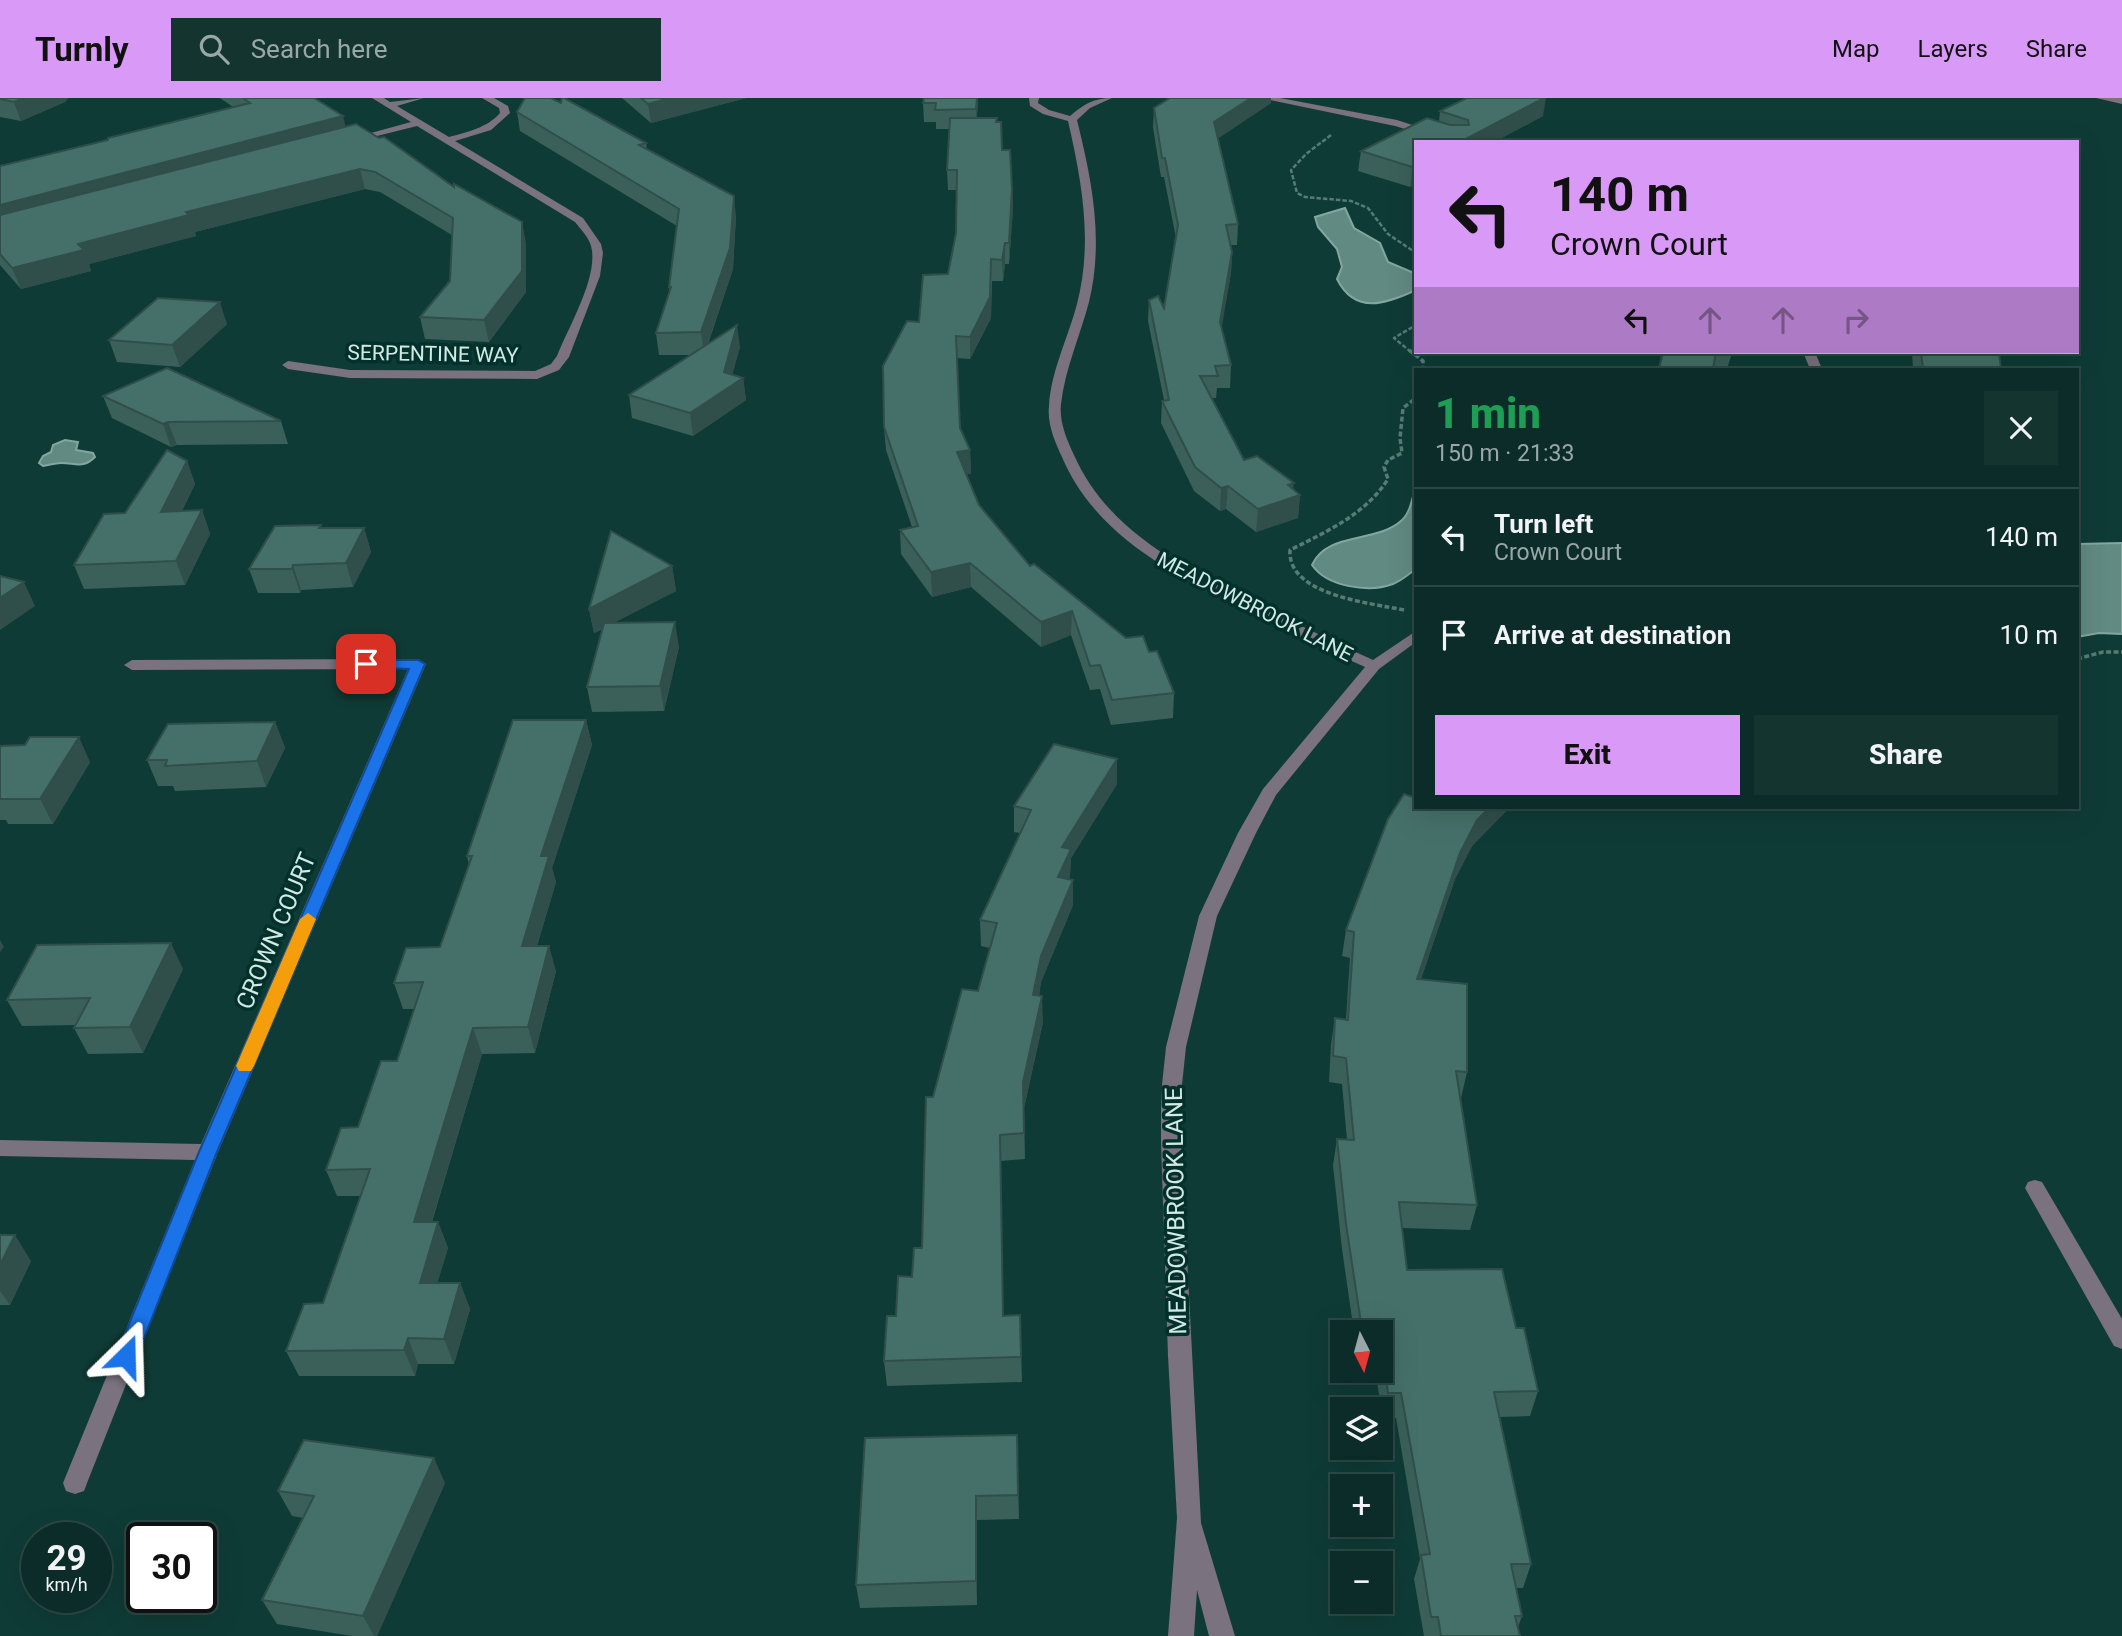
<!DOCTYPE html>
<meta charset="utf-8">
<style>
body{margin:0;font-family:Roboto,sans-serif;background:#143430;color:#f1f3f6;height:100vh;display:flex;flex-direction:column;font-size:26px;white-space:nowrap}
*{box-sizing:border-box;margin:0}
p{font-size:23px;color:#9aa7a8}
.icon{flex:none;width:38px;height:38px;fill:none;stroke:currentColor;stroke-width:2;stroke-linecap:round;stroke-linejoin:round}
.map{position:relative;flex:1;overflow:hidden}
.side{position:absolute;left:1414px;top:270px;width:665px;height:441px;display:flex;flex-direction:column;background:#0b2c28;border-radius:0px;box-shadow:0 7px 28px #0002,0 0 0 2px #2b4845}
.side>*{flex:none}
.top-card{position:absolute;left:1414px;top:42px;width:665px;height:214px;border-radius:0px;box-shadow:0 7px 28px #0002,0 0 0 2px #2b4845;background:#d99af7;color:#111;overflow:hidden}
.needle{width:46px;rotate:174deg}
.buttons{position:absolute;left:1330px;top:1222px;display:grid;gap:14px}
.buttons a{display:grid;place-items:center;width:63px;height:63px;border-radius:0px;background:#0b2c28;box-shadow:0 7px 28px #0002,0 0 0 2px #2b4845;font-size:35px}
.speed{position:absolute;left:21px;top:1424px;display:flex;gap:14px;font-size:35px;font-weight:700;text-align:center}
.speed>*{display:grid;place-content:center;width:91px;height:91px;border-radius:50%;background:#0b2c28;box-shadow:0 7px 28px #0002,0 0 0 2px #2b4845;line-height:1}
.speed small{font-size:18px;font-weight:400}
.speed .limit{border:4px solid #111;border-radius:10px;background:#fff;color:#111}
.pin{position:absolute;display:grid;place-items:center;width:60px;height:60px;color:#fff;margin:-30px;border-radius:14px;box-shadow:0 4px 10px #0006}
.me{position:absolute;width:77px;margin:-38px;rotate:22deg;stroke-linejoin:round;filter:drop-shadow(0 0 5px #0008)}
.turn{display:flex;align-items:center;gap:24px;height:147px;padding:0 21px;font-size:32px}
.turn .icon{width:91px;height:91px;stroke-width:2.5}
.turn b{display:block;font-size:49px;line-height:60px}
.lanes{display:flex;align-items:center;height:66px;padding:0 21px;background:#0003;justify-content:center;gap:35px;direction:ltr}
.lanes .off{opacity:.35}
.round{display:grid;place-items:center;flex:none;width:74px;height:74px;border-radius:0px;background:#143430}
.summary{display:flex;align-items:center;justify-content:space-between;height:119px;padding:0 21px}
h1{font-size:42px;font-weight:800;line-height:52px;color:#1e9e55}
.cta{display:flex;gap:14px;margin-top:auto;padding:14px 21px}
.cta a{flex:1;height:80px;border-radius:0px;background:#d99af7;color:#111;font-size:28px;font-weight:800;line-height:80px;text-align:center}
.cta a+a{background:#143430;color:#f1f3f6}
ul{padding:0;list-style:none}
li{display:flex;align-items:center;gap:21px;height:98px;padding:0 21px;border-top:2px solid #2b4845}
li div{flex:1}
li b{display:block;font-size:26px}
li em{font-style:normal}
header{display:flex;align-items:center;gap:42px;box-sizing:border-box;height:98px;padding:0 35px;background:#d99af7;color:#111}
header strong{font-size:33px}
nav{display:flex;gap:38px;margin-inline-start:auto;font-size:24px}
.search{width:490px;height:63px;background:#143430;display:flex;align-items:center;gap:18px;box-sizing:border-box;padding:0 24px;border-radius:0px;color:#9aa7a8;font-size:26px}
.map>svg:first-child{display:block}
.water{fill:#618a83;stroke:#83a6a0;stroke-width:2}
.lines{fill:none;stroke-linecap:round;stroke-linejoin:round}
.path-far1{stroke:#577b76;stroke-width:2.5;stroke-dasharray:4.5 2;stroke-linecap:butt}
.path{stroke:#577b76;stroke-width:3.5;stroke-dasharray:5 2.5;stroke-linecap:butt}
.minor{fill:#7a727e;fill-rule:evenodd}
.wall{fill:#3b605a}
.shaded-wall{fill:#304e4a}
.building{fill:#457069;stroke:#304e4a;stroke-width:2}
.route{fill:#1a73e8;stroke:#114b97;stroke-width:2}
.slow{fill:#f59e0b}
.labels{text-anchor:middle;stroke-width:7;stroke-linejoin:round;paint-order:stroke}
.far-street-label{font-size:21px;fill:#d3e9e5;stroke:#02312c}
.street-label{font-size:24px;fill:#d3e9e5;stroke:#02312c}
</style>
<header>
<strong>Turnly</strong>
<div class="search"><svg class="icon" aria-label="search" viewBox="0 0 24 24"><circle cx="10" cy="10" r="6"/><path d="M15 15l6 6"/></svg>Search here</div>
<nav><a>Map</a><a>Layers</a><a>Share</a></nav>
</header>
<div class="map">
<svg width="2122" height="1538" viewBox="0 0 2122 1538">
<rect width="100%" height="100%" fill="#0f3b36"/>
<!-- water -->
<g class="water">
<path d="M1345 110 1354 130 1380 145 1388 164 1414 175 1416 192C1386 206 1355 217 1337 181L1342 169 1337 151 1318 129 1315 119Z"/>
<path d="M65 342 78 344 76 352 93 355 95 359C83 371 76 365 61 365 56 365 49 367 43 368L39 365 43 358 51 354 53 347Z"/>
<path d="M1416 387V471C1409 476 1401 483 1393 486 1369 495 1327 489 1312 467 1327 433 1377 446 1402 422 1411 414 1413 396 1416 387Z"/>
<polygon points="2122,445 2122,536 2099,535 2077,539 2077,446"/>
</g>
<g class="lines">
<!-- path-far1 -->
<g class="path-far1">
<polyline points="1331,37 1306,56 1291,72 1297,95 1305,99 1351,103 1368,110 1388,136 1416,155"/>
<polyline points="1411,254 1394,240 1416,227"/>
</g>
<!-- path -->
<g class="path">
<polyline points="1409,252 1423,263 1423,271"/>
<path d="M1404 512C1370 505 1287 497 1290 452 1326 434 1366 416 1388 381L1384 369 1388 362 1402 355 1400 340 1403 310 1416 300"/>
<polyline points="2077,561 2103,554 2122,554"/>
</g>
<!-- minor -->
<g class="minor">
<path d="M372 0H384L390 4 424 0 397 8 449 39C467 34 487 30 500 15L499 10 482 0H494L508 8 510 15 491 32 455 43 583 120 601 146 603 155 600 178 569 259 559 272 537 281 350 280 288 271 282 267 288 263 350 272 535 273 551 266 557 258C568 230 596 183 592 153 591 141 582 133 575 124L417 28 349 45V41L411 24Z"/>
<path d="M1029 0H1039L1038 5 1049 12 1070 18C1084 6 1094 0 1112 0L1090 10 1077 22C1092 83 1104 142 1089 204 1080 238 1065 271 1061 306 1059 324 1067 342 1074 357 1109 436 1189 473 1263 509 1299 527 1336 545 1373 562L1416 533V544L1379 571 1276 697 1256 735 1217 818 1186 949 1181 996V1045L1201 1425 1235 1538H1209L1197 1492 1194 1538H1168L1177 1420 1168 1258 1161 1045V996L1166 949 1199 818 1238 735 1263 691 1365 569C1326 552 1288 533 1250 514 1176 478 1096 439 1062 359 1055 344 1047 326 1049 308 1051 273 1068 240 1077 206 1093 144 1082 84 1068 23L1043 16 1030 8Z"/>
<polygon points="1260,0 1280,0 1397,22 1464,44 1448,44 1395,28"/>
<polygon points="2096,0 2122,0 2122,6"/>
<polygon points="1803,254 1815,254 1822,271 1810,271"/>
<polygon points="418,561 426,566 218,1054 87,1385 84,1393 75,1396 66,1393 63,1385 195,1062 0,1058 0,1042 201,1046 408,571 132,572 124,567 132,562"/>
<polygon points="2035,1082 2042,1084 2122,1221 2122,1251 2114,1248 2025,1090 2028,1084"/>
</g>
</g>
<!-- wall -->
<g class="wall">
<polygon points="0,0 68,0 65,4 21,23 0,19"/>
<polygon points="220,0 314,0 346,29 526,145 526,194 489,244 425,241 420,219 450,183 452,137 380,94 365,91 195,134 196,138 89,166 91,173 21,191 0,167 0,68 108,42 233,9"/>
<polygon points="622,0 746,0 651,25"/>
<polygon points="978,0 977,20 997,24 1002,52 1012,91 1013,111 1009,166 1005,166 1003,183 992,183 991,220 970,261 957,260 960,330 970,352 971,376 966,376 979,407 1030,468 1126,540 1149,554 1174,595 1173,620 1111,627 1100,591 1090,592 1071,537 1041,549 971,489 932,499 901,456 900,432 912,429 886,352 884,329 919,224 948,176 956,135 957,92 948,92 947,72 950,31 936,31 936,24 924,24 923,5"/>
<polygon points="1170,0 1271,0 1271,5 1218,40 1238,126 1237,147 1230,147 1232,154 1231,175 1221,229 1231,267 1230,290 1217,290 1216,300 1212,300 1244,362 1300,397 1298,420 1256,434 1226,411 1220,413 1194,393 1161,325 1162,303 1164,302 1148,223 1149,202 1164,210 1176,140 1164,79 1161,79 1153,29 1154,10"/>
<polygon points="1440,13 1543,18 1410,89 1358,73 1361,53 1439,24"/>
<polygon points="517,14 646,45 647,51 736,118 733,171 708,246 740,249 732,276 743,280 746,302 693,338 632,320 629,297 691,257 659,257 656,235 670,194 669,189 677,128 520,33"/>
<polygon points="227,226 180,269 117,264 109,242"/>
<polygon points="1662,254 1731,254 1732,255 1727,271 1658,271"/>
<polygon points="1912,254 1999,254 2001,271 1913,271"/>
<polygon points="103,298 281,323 288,346 177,347 171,349 112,320"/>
<polygon points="187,363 195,386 182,413 202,412 210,436 185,487 84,491 74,467 125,415"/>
<polygon points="322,430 364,430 371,454 353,489 301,492 300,495 258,495 249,471"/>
<polygon points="672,468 676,493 613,525 679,549 664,613 592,614 587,589 603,531 594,535 589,511"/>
<polygon points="586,622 592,647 552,770 556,784 537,848 556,873 535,955 482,956 432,1124 438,1124 448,1150 437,1185 460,1185 470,1211 454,1266 418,1266 415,1278 299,1278 286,1253 323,1205 361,1098 337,1098 326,1072 358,1029 397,963 414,911 403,911 394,885 440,849 469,767 467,758"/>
<polygon points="275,624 285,650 266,689 175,693 173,688 158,688 147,662"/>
<polygon points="0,648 90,664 53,726 8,726 6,722 0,722"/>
<polygon points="1117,686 1071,760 1070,777 1069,781 1073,782 1073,807 1041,884 1039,898 1043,924 1024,1010 1025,1061 1000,1063 1003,1218 1020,1217 1022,1284 887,1288 884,1263 896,1218 912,1179 922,1150 933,999 978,893 990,850 981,848 980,822 1020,735 1014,734 1014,708"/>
<polygon points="1416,709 1510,709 1472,748 1455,781 1421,881 1467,974 1461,1000 1460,1000 1477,1107 1470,1132 1402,1130 1407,1172 1516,1230 1538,1293 1530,1318 1499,1319 1531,1466 1523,1490 1516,1490 1522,1518 1518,1529 1520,1538 1424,1538 1414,1481 1420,1461 1396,1320 1383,1321 1375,1272 1381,1272 1381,1234 1354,1234 1342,1151 1333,1067 1337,1041 1347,1042 1342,986 1329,984 1331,946 1335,920 1346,921 1350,860 1342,858 1346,832"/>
<polygon points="183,871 143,955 88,956 74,930 76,927 22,928 7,902"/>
<polygon points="0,1137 31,1163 10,1207 0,1207"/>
<polygon points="1017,1337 1019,1421 977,1422 977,1507 860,1510 856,1487"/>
<polygon points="445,1385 377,1538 352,1538 277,1526 262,1502 304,1420 292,1418 278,1393"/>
</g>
<!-- shaded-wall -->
<g class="shaded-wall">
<polygon points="23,0 68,0 65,4 21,23 14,4"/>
<polygon points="670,0 746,0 651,25 648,6"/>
<polygon points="977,0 978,0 976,31 976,11"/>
<polygon points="1251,0 1271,0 1271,5 1213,44 1214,24"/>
<polygon points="1544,0 1546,0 1543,18 1494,44 1460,44"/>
<polygon points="343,18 348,38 0,129 0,107"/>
<polygon points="1416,67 1416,86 1410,89 1412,69"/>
<polygon points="360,71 365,91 195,134 196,138 89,166 91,173 21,191 12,170 78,146 186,114"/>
<polygon points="1012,91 1013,111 1009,166 1009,145"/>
<polygon points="734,98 736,118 733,171 704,256 701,234"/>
<polygon points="522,124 526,145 526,194 489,244 484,222"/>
<polygon points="1005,145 1005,166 1003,183 1002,162"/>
<polygon points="1232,154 1231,175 1219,246 1220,224"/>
<polygon points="991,161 991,220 970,261 970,239"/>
<polygon points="220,204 227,226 180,269 172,247"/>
<polygon points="737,227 740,249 729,289 743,280 746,302 693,338 690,315 724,274"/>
<polygon points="168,324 177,347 171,349 163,326"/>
<polygon points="970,352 971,376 958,377 957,354"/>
<polygon points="187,363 195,386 170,438 161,414"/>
<polygon points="1294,385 1292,399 1300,397 1298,420 1256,434 1258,411 1288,387"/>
<polygon points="1228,388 1226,411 1220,413 1221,390"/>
<polygon points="202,412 210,436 185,487 176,463"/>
<polygon points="364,430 371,454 353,489 346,465"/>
<polygon points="970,465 971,489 932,499 931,474"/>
<polygon points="293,467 301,492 300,495 292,471"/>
<polygon points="672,468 676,493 594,535 589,511"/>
<polygon points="24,484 35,508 0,532 0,500"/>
<polygon points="1072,513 1071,537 1041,549 1041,524"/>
<polygon points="675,524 679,549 664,613 660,588"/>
<polygon points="586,622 592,647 552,770 556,784 529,874 522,848 541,758"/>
<polygon points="275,624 285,650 266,689 257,663"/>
<polygon points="79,639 90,664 53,726 40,701"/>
<polygon points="1117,661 1117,686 1071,760 1070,777 1058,804 1058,779 1062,749"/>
<polygon points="1490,709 1510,709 1472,748 1455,781 1412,907 1417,881 1460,755 1477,722"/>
<polygon points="1073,782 1073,807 1041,884 1034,923 1033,897 1041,858"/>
<polygon points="0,842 4,849 0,854"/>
<polygon points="171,845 183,871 143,955 130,929"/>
<polygon points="549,848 556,873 535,955 528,929"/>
<polygon points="1042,898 1043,924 1024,1010 1025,1061 1023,984"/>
<polygon points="473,930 482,956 424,1149 414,1124"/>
<polygon points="438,1124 448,1150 430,1210 420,1185"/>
<polygon points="15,1137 31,1163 10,1207 0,1193 0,1167"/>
<polygon points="460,1185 470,1211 454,1266 444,1241"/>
<polygon points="408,1240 418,1266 415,1278 404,1252"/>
<polygon points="434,1360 445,1385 377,1538 374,1538 363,1518"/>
<polygon points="976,1398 977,1422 977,1507 976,1483"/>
</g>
<!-- building -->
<g class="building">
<polygon points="0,0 23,0 14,4 0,1"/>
<polygon points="243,0 314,0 343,18 0,107 0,68 108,42 108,40 250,5"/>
<polygon points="525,0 551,0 561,5 562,0 564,0 646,45 639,47 734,98 730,150 701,234 656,235 671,189 669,189 679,111 517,14"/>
<polygon points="641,0 670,0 648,6"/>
<polygon points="924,0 977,0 976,11 935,12 936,5 923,5"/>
<polygon points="1170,0 1251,0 1214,24 1238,126 1226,127 1232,154 1220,224 1231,267 1215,268 1218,278 1200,278 1244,362 1257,358 1294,385 1288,387 1300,397 1258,411 1228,388 1221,390 1195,369 1162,303 1169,302 1149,202 1158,198 1164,210 1178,127 1165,60 1162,60 1154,10"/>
<polygon points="1467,0 1544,0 1460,44 1416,44 1416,67 1412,69 1361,53 1427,20 1450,27 1469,27 1468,22 1440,13"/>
<polygon points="950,20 997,20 996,24 1001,24 1002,52 1010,52 1012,91 1009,145 1005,145 1002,162 991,161 990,199 970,239 956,238 960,330 970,352 957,354 979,407 1030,468 1034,466 1126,540 1143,538 1149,554 1157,553 1174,595 1112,602 1100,567 1090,568 1072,513 1041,524 970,465 931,474 900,432 918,428 884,329 883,268 907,223 919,224 923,177 948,176 956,135 957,72 947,72"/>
<polygon points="356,26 379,40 384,39 454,89 454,86 522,124 522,173 484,222 420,219 450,183 453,120 375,74 360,71 186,114 189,117 78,146 84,152 12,170 0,156 0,117"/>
<polygon points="158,200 220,204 172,247 109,242"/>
<polygon points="737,227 724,274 743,280 690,315 629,297"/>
<polygon points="1663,254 1716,254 1713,271 1659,271"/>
<polygon points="1921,254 1999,254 2001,271 1923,271"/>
<polygon points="167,270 281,323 168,324 163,326 103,298"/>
<polygon points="167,352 187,363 161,414 202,412 176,463 74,467 104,416 125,415"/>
<polygon points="321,427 319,430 364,430 346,465 293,467 292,471 249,471 275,428"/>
<polygon points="611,433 672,468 589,511"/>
<polygon points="0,478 24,484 0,500"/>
<polygon points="675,524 660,588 587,589 604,525"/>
<polygon points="513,622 586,622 541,758 549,758 522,848 549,848 528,929 473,930 414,1124 438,1124 420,1185 460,1185 444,1241 408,1240 404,1252 286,1253 304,1206 323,1205 370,1071 326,1072 341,1030 358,1029 381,963 397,963 423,884 394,885 406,850 440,849 472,758 467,758"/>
<polygon points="275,624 257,663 165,668 167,662 147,662 168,626"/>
<polygon points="30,639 79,639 40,701 0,701 0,648 25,647"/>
<polygon points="1054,646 1117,661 1062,749 1071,751 1058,779 1073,782 1041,858 1033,897 1042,898 1023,984 1024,1035 1000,1037 1003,1218 1020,1217 1021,1259 884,1263 887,1218 896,1218 898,1178 912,1179 914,1150 922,1150 926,999 933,999 962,891 978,893 997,825 980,822 1031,712 1014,708"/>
<polygon points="1404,696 1416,700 1416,709 1490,709 1477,722 1460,755 1417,881 1467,886 1467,974 1456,973 1477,1107 1399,1104 1407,1172 1502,1171 1516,1230 1524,1230 1538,1293 1494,1294 1531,1466 1511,1466 1522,1518 1515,1518 1520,1538 1441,1538 1438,1519 1431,1519 1421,1457 1430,1456 1401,1295 1388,1295 1381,1250 1381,1234 1378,1234 1377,1225 1361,1225 1346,1126 1337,1041 1354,1042 1346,960 1333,958 1335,920 1348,922 1354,834 1346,832 1388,721"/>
<polygon points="171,845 130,929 74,930 90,900 7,902 37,847"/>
<polygon points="0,1137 15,1137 0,1167"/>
<polygon points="1017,1337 1018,1397 976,1398 976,1483 856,1487 865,1340"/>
<polygon points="304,1342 434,1360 363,1518 262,1502 314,1398 278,1393"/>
</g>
<!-- route -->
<polygon class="route" points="366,562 418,562 425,566 217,1054 137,1258 134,1264 126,1267 119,1264 116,1258 199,1054 409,571 361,569 359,566"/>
<!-- slow -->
<polygon class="slow" points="308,815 316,821 254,968 251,973 239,973 236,968 300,821"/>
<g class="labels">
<!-- far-street labels -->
<g class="far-street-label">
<text transform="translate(433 256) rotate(1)" y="7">SERPENTINE WAY</text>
<text transform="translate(1255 509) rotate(27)" y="7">MEADOWBROOK LANE</text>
</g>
<!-- street labels -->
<g class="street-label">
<text transform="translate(276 833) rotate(-67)" y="8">CROWN COURT</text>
<text transform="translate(1176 1113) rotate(-91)" y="8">MEADOWBROOK LANE</text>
</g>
</g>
</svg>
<div class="buttons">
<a><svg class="needle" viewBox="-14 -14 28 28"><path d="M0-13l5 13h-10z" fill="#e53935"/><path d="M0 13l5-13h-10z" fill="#9aa7a8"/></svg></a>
<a><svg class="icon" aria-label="layers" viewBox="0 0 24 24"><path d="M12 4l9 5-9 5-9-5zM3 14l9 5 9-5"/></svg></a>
<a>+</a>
<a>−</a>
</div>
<div class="speed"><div>29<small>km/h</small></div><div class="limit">30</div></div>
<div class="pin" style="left:366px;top:566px;background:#d93025"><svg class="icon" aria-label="arrive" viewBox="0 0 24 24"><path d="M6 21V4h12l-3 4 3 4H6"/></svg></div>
<svg class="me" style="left:126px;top:1258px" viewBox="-20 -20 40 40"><path d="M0-17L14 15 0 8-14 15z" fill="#1a73e8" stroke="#fff" stroke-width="4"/></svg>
<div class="top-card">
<div class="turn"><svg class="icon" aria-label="left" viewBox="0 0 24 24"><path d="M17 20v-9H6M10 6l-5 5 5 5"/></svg><div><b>140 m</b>Crown Court</div></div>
<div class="lanes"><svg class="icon" aria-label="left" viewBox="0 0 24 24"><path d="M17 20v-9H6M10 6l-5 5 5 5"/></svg><svg class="icon off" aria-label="ahead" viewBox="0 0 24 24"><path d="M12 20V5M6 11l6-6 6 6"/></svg><svg class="icon off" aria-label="ahead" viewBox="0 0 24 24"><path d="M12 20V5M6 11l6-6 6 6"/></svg><svg class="icon off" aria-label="right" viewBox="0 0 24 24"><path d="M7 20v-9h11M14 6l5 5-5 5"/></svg></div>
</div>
<section class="side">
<div class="summary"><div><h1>1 min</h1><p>150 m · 21:33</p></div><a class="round"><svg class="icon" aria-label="close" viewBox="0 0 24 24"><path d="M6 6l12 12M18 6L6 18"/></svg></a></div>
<ul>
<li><svg class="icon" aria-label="left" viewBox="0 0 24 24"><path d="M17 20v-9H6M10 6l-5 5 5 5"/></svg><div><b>Turn left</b><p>Crown Court</p></div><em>140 m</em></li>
<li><svg class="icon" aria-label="arrive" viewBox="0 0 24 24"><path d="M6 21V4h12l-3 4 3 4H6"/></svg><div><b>Arrive at destination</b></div><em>10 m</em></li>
</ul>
<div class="cta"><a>Exit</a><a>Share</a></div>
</section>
</div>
